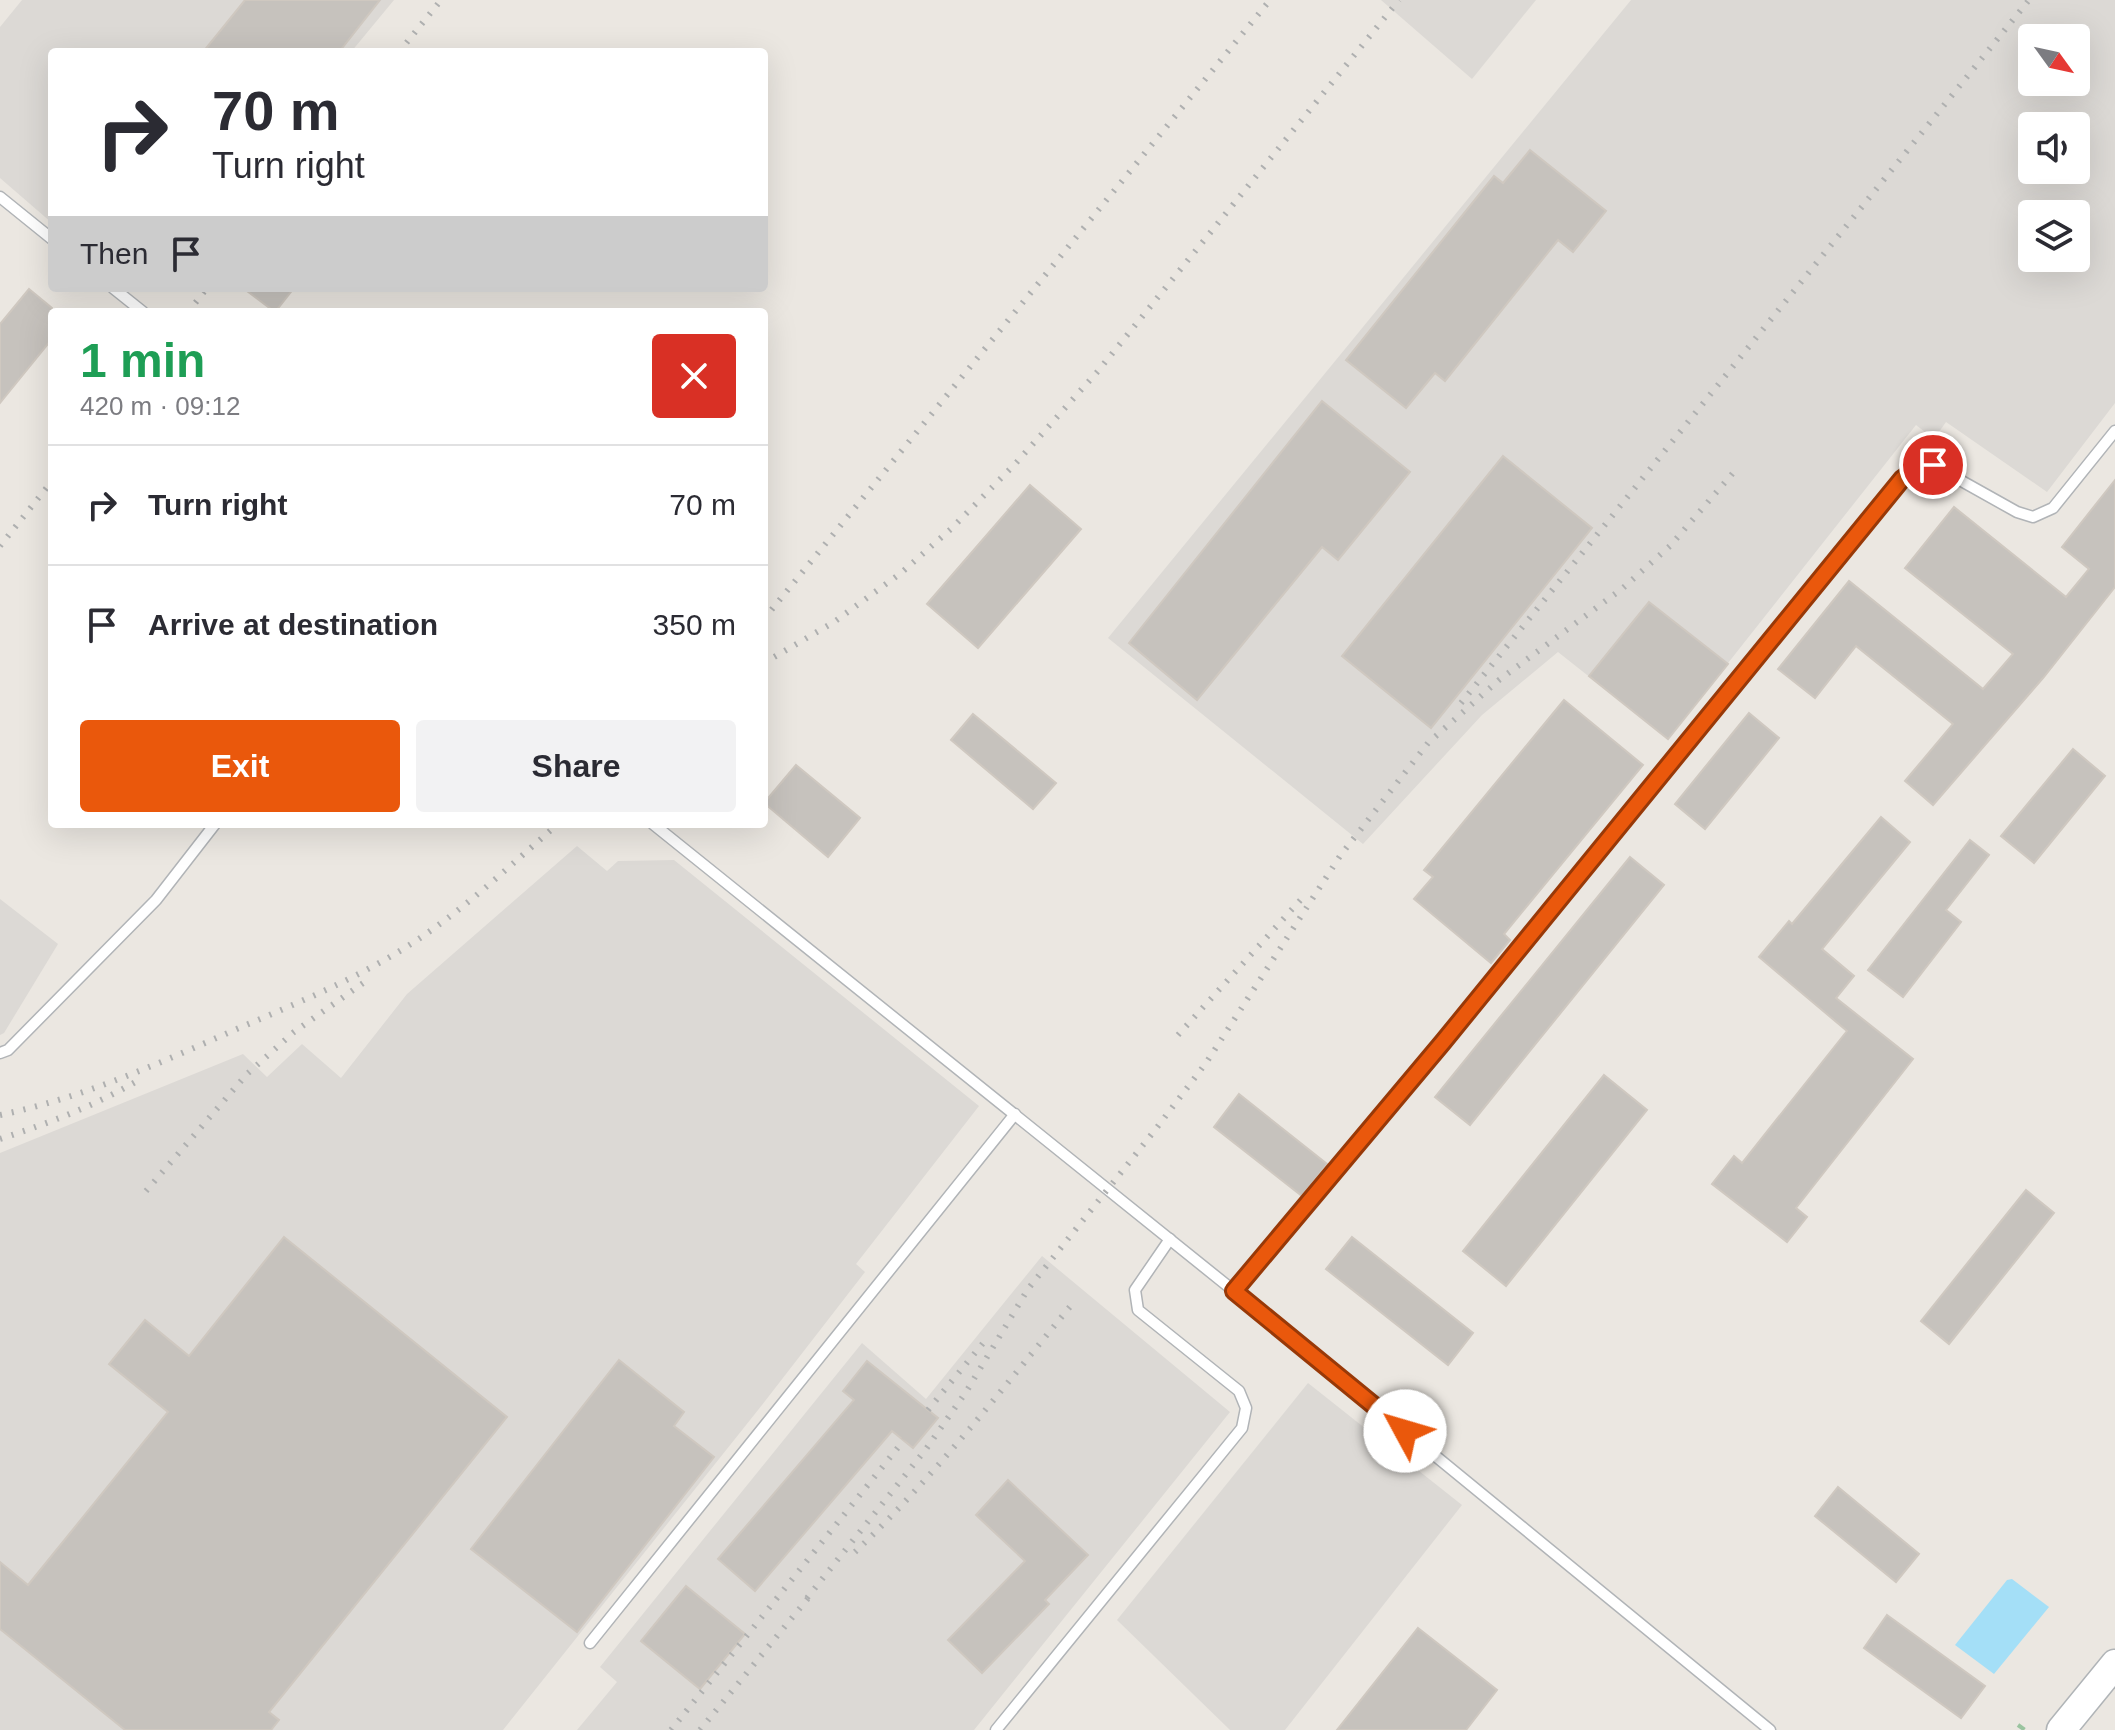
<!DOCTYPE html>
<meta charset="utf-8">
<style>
body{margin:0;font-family:Arial,sans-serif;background:#f2f2f3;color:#2b2b33;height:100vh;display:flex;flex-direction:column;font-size:30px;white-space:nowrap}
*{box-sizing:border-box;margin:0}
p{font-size:26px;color:#7c7c81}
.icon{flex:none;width:44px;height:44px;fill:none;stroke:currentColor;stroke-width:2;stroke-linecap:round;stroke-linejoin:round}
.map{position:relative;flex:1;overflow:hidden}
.side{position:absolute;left:48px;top:308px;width:720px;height:520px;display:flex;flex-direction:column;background:#fff;border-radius:8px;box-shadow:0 8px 32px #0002}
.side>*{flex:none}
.guide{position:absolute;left:48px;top:48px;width:720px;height:244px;border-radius:8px;box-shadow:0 8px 32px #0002;background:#fff;color:#2b2b33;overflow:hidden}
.needle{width:52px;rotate:123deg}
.controls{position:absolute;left:2018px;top:24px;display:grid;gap:16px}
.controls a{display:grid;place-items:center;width:72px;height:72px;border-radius:8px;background:#fff;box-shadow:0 8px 32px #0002;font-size:40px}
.pin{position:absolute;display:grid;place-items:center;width:68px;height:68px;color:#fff;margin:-34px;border:4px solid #fff;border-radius:50%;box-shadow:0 2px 8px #0007}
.me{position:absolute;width:88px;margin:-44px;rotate:309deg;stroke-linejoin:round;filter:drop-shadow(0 0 6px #0008)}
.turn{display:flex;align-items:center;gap:28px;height:168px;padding:0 32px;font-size:36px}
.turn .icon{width:104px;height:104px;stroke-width:2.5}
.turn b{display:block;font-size:56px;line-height:68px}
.then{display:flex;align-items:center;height:76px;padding:0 32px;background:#0003;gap:16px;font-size:30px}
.round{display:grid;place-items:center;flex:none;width:84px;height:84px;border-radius:8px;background:#f2f2f3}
.head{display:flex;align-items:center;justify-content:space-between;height:136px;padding:0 32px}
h1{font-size:48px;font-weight:600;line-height:60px;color:#1e9e55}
.cta{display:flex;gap:16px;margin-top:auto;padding:16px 32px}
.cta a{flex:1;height:92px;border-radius:8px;background:#ea580c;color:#fff;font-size:32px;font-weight:600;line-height:92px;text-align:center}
.cta a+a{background:#f2f2f3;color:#2b2b33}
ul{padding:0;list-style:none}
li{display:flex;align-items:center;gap:24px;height:120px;padding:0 32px;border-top:2px solid #e1e1e2}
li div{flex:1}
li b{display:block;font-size:30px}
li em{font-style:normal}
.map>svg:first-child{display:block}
.industrial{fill:#dcd9d5;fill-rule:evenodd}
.water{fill:#a4dff7}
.building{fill:#c6c2bd;stroke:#cfc8c0;stroke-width:2}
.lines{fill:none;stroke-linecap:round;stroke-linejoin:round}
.lane-casing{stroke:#b1b4b7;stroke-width:13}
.secondary-casing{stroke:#b0b4b7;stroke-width:31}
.path{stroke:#9ac49f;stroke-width:4;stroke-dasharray:8 4;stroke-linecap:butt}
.lane{stroke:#fff;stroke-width:10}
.secondary{stroke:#fff;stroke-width:28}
.rail{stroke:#afb0b0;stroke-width:6;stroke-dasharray:2 10;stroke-linecap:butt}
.route-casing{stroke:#983908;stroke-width:20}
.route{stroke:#ea580c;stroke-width:14}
</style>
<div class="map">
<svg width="2115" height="1730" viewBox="0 0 2115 1730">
<rect width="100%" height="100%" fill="#ebe7e1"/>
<!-- industrial -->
<g class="industrial">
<polygon points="22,0 394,0 351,52 52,52 52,223 0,178 0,27"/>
<polygon points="1381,0 1536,0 1472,79"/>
<path d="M1631 0H2115V403L2047 492 1946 422 1934 439 1916 425 1668 739 1558 652 1482 715 1363 844 1108 638ZM2032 38H2076V82H2032ZM2032 126H2076V170H2032ZM2032 214H2076V258H2032Z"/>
<polygon points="577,846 607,871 618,861 674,860 979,1106 856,1264 865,1272 762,1405 503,1730 0,1730 0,1153 243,1054 267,1077 302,1044 341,1078 407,994"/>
<polygon points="0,899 58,944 4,1033 0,1035"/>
<polygon points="1042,1256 1230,1412 974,1730 577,1730 617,1682 600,1667 862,1343 926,1399"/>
<polygon points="1308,1383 1462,1505 1285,1730 1230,1730 1117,1620"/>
</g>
<!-- water -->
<polygon class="water" points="2012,1579 2049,1607 1994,1674 1955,1645 2007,1580"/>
<!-- building -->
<g class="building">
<polygon points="245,0 380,0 339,52 203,52"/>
<polygon points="1530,150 1606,211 1573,252 1558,240 1445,381 1435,373 1406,408 1346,360 1494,176 1503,183"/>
<polygon points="243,288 294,288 275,312"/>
<polygon points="29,289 52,308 52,339 0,403 0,324"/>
<polygon points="1322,401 1410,472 1338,560 1322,547 1197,700 1129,643"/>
<polygon points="1503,456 1592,528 1431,728 1342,656"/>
<polygon points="2115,480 2115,587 2043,678 1933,805 1905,781 1953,724 1856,646 1815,698 1778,669 1849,581 1983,689 2013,654 1905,568 1954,507 2066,597 2089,569 2062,547"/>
<polygon points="1030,485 1081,529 978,648 927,604"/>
<polygon points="1649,602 1728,664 1668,739 1589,676"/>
<polygon points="1564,700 1643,765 1504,934 1510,940 1491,963 1414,899 1433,877 1424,870"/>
<polygon points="1749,713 1779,738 1705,829 1675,804"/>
<polygon points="973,714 1056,783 1033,809 951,740"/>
<polygon points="2073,749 2105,776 2034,863 2001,836"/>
<polygon points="796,765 860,818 828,857 764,803"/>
<polygon points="1881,817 1910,842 1822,949 1854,976 1836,998 1913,1059 1796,1208 1807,1217 1787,1242 1712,1184 1734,1156 1742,1163 1847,1031 1759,957 1789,921 1792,924"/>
<polygon points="1970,840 1989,855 1946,910 1961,922 1903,997 1868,970"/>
<polygon points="1630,857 1664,885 1470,1125 1435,1097"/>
<polygon points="1604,1075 1647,1110 1506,1286 1463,1251"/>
<polygon points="1239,1094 1327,1164 1302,1196 1214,1127"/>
<polygon points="2026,1190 2054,1213 1949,1344 1921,1321"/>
<polygon points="284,1237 507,1417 269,1712 279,1720 271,1730 125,1730 0,1629 0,1562 28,1585 168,1412 109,1364 145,1320 189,1356"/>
<polygon points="1352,1237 1473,1333 1448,1365 1326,1269"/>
<polygon points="619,1360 684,1412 674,1426 714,1457 577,1632 471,1549"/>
<polygon points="867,1361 938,1418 913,1448 892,1431 755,1591 718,1559 854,1400 843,1391"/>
<polygon points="1008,1480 1088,1555 1045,1600 1049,1604 982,1673 948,1640 1025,1561 976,1515"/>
<polygon points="1838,1487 1919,1554 1896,1582 1815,1516"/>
<polygon points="686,1586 745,1634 700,1689 641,1641"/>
<polygon points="1887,1615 1985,1686 1961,1718 1864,1648"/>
<polygon points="1418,1628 1497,1690 1466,1730 1337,1730"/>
</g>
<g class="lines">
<defs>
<g id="lane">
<polyline points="0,197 52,239"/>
<polyline points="113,288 143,312"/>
<polyline points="653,824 1234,1291 1770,1730"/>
<polyline points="0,1053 8,1050 156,900 215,824"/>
<polyline points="1234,1291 1443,1042 1902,479 1917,468 1933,465 2017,512 2033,517 2053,508 2115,431"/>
<polyline points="590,1643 1015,1114"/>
<polyline points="996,1730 1242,1428 1246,1408 1239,1391 1138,1310 1135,1290 1170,1239"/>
</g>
<polyline id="secondary" points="2061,1730 2115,1664"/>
</defs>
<!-- lane casing -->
<use href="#lane" class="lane-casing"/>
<!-- secondary casing -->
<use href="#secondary" class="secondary-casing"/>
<!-- path -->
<polyline class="path" points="2018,1725 2025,1730"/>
<!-- lane -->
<use href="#lane" class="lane"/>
<!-- secondary -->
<use href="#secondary" class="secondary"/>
<!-- rail -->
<g class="rail">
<polyline points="399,52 441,0"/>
<polyline points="188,312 207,288"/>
<polyline points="0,546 52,481"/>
<polyline points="764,619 1270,0"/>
<polyline points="764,663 834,622 901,573 952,528 1016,463 1098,371 1399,0"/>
<polyline points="1461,703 2029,0"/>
<polyline points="1178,1035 1305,895"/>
<path d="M0 1115C83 1098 162 1062 239 1028 302 1001 366 975 423 936 471 903 514 862 558 824"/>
<path d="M0 1139C49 1123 92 1107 137 1081"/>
<polyline points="146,1191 247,1074 294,1032 366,981"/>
<polyline points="928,1410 989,1336"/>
<path d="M855 1552C935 1476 1003 1388 1073 1303"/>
<polyline points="807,1598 926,1449 966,1392 1028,1289 1155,1130 1206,1063 1340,856 1428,743 1499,680 1623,588 1670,546 1733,473"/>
<polyline points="671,1730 904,1440"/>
<polyline points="700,1730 814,1591"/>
</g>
</g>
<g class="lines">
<defs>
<polyline id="route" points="1405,1431 1234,1291 1443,1042 1902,479 1917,468 1933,465"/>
</defs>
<!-- route casing -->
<use href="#route" class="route-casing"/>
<!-- route -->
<use href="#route" class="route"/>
</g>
</svg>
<div class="controls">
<a><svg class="needle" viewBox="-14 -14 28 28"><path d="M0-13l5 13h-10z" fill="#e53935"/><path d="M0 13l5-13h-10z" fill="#7c7c81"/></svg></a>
<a><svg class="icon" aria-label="sound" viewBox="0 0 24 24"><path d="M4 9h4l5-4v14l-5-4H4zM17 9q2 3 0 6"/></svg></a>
<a><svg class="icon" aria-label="layers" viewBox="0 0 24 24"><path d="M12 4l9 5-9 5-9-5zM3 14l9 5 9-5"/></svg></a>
</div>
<div class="pin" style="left:1933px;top:465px;background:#d93025"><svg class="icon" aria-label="arrive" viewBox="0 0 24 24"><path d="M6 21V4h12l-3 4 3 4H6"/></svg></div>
<svg class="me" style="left:1405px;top:1431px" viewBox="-20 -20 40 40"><circle r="19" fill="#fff"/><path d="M0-13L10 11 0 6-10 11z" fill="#ea580c"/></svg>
<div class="guide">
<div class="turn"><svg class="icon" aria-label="right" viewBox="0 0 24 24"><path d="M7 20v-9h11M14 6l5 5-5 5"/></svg><div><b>70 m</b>Turn right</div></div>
<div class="then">Then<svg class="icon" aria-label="arrive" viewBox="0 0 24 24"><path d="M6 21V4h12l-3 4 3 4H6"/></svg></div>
</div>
<section class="side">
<div class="head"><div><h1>1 min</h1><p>420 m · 09:12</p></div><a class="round" style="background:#d93025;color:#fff"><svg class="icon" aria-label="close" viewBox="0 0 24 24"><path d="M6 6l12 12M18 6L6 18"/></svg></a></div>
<ul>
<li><svg class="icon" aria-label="right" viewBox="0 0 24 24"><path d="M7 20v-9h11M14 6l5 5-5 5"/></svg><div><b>Turn right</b></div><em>70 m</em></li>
<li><svg class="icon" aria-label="arrive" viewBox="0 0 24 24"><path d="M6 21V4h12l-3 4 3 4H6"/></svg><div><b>Arrive at destination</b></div><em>350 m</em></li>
</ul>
<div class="cta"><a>Exit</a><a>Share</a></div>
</section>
</div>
